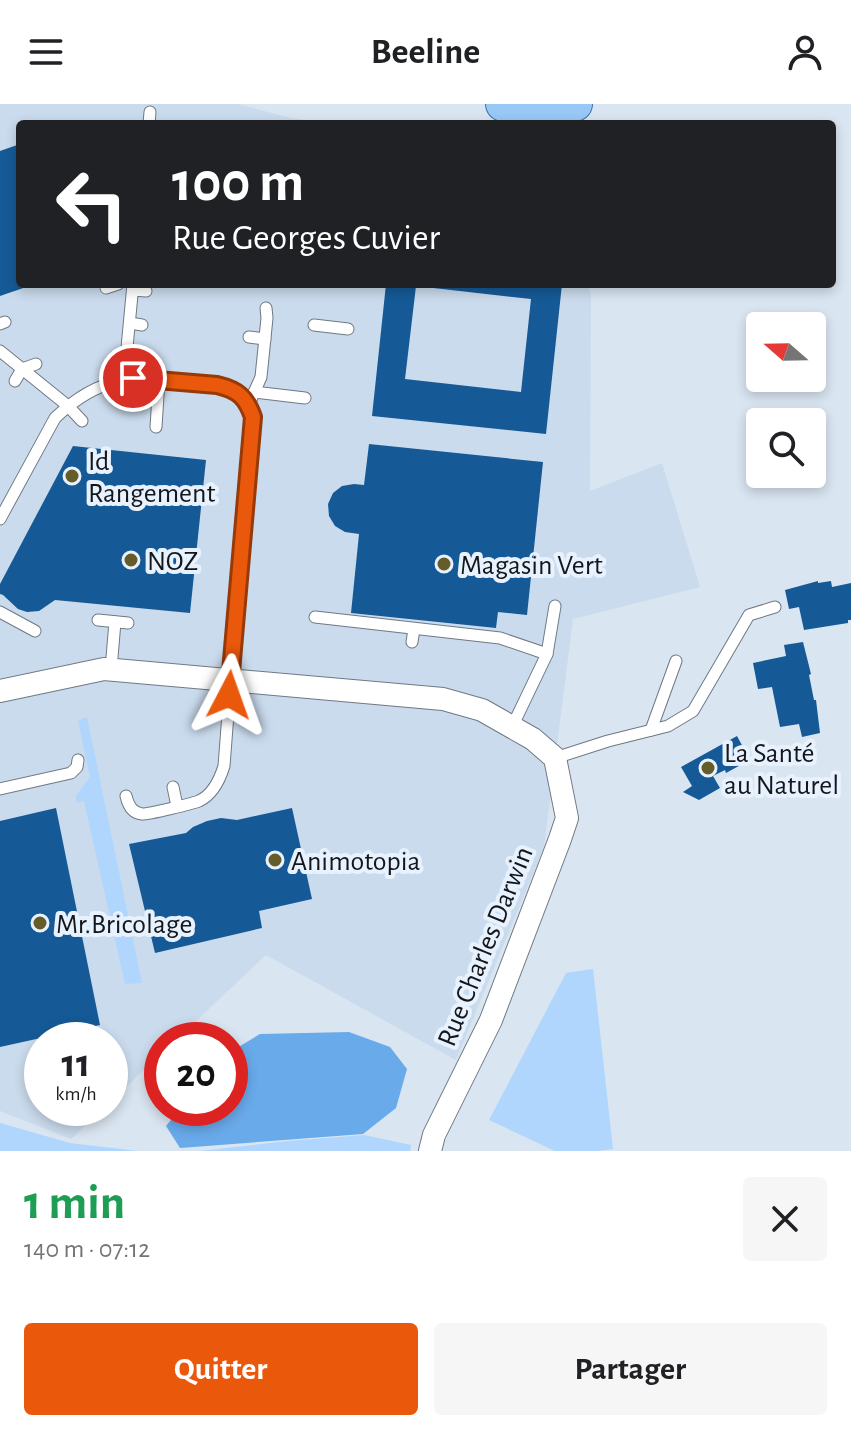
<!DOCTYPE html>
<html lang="fr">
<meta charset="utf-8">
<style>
body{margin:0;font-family:"Alegreya Sans",sans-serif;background:#f6f6f6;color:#202124;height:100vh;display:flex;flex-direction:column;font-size:30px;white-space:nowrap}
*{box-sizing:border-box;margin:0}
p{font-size:26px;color:#757577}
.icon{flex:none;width:44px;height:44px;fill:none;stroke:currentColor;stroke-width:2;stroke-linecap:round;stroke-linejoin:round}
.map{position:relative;height:1047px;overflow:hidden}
.panel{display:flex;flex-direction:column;background:#fff;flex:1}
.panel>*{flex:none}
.top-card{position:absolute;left:16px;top:16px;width:820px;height:168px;border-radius:8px;box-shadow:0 4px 12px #0003;background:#202124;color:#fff;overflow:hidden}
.needle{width:52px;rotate:290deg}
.tools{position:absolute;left:746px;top:208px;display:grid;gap:16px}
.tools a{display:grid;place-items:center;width:80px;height:80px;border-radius:8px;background:#fff;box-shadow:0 4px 12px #0003;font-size:40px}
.speed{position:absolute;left:24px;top:918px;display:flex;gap:16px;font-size:40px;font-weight:700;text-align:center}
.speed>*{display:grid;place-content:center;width:104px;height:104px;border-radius:50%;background:#fff;box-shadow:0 4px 12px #0003;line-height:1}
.speed small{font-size:20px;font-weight:400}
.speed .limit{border:12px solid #d22;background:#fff;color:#111}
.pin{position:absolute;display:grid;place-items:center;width:68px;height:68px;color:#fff;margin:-34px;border:4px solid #fff;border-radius:50%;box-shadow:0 2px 8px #0007}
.me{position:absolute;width:88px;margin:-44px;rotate:4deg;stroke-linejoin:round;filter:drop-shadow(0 0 6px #0008)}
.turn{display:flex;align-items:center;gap:28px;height:168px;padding:0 24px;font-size:36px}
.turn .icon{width:104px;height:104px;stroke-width:2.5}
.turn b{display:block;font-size:56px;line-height:68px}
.round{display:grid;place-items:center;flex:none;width:84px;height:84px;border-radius:8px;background:#f6f6f6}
.overview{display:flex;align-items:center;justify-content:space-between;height:136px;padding:0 24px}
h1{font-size:48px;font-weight:700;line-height:60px;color:#1e9e55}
.action{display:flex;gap:16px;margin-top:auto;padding:16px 24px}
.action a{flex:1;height:92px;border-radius:8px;background:#ea580c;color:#fff;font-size:32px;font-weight:700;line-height:92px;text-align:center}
.action a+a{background:#f6f6f6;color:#202124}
header{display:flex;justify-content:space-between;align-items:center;height:104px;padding:0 24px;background:#fff;font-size:36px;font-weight:700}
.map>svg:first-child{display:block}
.built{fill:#cadbed}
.green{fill:#b0d6fd}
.water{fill:#69aaeb}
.building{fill:#155a96;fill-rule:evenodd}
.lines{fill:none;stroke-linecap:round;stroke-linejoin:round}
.lane-casing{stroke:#6f7984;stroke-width:13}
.street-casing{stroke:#6f7984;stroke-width:24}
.primary-casing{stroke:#3d72a5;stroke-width:36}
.lane{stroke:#fff;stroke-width:11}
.street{stroke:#fff;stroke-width:22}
.primary{stroke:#98c8f6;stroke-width:34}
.route-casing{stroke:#983908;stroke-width:20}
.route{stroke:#ea580c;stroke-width:14}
.poi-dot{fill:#655c29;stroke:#e7f2fe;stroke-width:3}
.labels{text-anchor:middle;stroke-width:8;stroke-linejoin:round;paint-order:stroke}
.poi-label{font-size:28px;fill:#13171b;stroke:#e7f2fe;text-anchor:start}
.street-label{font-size:28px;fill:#13171b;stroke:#e7f2fe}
</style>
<header><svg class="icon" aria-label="menu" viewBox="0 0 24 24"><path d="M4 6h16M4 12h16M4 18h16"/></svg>Beeline<svg class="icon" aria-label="person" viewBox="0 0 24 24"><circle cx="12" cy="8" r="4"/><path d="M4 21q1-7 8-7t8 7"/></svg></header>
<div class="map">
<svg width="851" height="1047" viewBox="0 0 851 1047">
<rect width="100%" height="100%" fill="#d9e5f1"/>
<!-- built -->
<polygon class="built" points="0,0 238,0 290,14 341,20 20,20 20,180 588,180 591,192 590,387 662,359 700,483 573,515 544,743 456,956 266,851 176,936 162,936 162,949 110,998 110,936 42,936 42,1004 104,1004 71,1035 0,1007"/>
<!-- green -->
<g class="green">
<polygon points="87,613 142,879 125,880 84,697 77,699 76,692 90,673 78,617"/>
<polygon points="593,865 613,1045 598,1047 555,1047 489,1016 566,869"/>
<polygon points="0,1019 70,1039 138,1047 0,1047"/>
<polygon points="364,1031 411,1041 410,1047 200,1047 288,1037"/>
</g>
<!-- water -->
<polygon class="water" points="349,928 390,943 407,965 396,1004 363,1030 180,1044 166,1022 181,1004 230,1004 230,948 260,930"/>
<!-- building -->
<g class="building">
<polygon points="20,40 20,180 35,180 0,192 0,47"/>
<path d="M386 180H562L546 330 372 312ZM416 182 531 195 521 288 405 275Z"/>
<polygon points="369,340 543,358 527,511 498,508 496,524 351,509 359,430 345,428 335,422 329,412 328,400 333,389 342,382 354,380 364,381"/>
<polygon points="73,342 206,356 190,509 55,496 39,507 27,508 18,505 3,491 0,490 0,480"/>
<polygon points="818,477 818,479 831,477 832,483 851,479 851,516 848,516 848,519 804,526 799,503 789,505 785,486"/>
<polygon points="803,538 811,570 809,571 814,596 816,596 820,629 802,633 799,620 780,623 772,583 758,585 753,559 786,552 784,541"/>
<polygon points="737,632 744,645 741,648 746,658 726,669 725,666 713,672 720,684 699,696 683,688 692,682 681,663"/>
<polygon points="56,704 100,921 0,943 0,717"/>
<polygon points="292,704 312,795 259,807 262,824 155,849 129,740 186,729 193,723 207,717 221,714 237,716"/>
</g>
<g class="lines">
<defs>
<g id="lane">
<polyline points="149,20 150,8"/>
<polyline points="106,184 118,180"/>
<polyline points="133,186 146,187"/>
<polyline points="130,219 142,221"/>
<polyline points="0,220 5,218"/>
<polyline points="314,221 348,225"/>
<polyline points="249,233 265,235"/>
<polyline points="0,247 68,302 82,317"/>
<polyline points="124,275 133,180"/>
<polyline points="15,277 22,265 36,260"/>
<polyline points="254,288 305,294"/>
<polyline points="249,300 261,273 267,214 266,204"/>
<polyline points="156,323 159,276"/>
<path d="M0 415 55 314C110 261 148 275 217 281 238 286 246 293 253 313L235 519 224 662C220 675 212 691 199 697 191 700 150 710 142 710 132 709 128 701 126 692"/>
<polyline points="0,508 35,527"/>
<polyline points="315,513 500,534 547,550 512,623"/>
<polyline points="98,516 128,519"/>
<polyline points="412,538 414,525"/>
<polyline points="547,550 555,502"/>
<polyline points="111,565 115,518"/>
<polyline points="651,626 676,557"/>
<polyline points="555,654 608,637 668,622 693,607 749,511 775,503"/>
<polyline points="173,683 177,702"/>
<polyline points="0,685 71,669 77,663 78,656"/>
</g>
<polyline id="street" points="0,587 104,565 443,595 482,606 533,635 555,654 567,714 560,735 491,916 434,1031 430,1047"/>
<polyline id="primary" points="503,0 537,2 575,0"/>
</defs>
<!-- lane casing -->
<use href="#lane" class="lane-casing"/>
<!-- street casing -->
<use href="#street" class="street-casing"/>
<!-- primary casing -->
<use href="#primary" class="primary-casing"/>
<!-- lane -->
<use href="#lane" class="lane"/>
<!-- street -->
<use href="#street" class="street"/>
<!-- primary -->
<use href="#primary" class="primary"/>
</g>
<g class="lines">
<defs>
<path id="route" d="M133 274 217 281C238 286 246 293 253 313L229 591"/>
</defs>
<!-- route casing -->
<use href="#route" class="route-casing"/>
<!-- route -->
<use href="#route" class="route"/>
</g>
<!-- markers -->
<g class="poi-dot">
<circle cx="72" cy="372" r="8"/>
<circle cx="131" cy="456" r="8"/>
<circle cx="444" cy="460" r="8"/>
<circle cx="708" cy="664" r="8"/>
<circle cx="275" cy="756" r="8"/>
<circle cx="40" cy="819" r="8"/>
</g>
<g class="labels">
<!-- poi labels -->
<g class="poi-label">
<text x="88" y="366">Id<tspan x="88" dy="32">Rangement</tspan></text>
<text x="147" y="466">NOZ</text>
<text x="460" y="470">Magasin Vert</text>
<text x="724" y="658">La Santé<tspan x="724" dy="32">au Naturel</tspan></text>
<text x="291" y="766">Animotopia</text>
<text x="56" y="829">Mr.Bricolage</text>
</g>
<!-- street labels -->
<g class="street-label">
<text transform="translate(484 842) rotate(-68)" y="10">Rue Charles Darwin</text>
</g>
</g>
</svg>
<div class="tools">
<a><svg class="needle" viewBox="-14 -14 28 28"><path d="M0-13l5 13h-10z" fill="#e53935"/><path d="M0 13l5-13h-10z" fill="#757577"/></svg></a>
<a><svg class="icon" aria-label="search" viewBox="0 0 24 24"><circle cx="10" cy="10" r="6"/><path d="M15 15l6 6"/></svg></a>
</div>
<div class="speed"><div>11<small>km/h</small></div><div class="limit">20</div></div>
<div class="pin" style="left:133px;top:274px;background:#d93025"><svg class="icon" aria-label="arrive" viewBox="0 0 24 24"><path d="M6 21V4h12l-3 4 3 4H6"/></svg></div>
<svg class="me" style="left:229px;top:591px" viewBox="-20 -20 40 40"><path d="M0-17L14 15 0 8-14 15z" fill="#ea580c" stroke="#fff" stroke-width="4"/></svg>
<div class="top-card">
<div class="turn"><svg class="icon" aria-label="left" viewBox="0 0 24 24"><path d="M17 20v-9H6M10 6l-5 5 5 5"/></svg><div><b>100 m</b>Rue Georges Cuvier</div></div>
</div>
</div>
<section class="panel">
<div class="overview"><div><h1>1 min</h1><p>140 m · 07:12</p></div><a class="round"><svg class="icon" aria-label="close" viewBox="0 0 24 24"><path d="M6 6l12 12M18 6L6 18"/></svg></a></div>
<div class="action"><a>Quitter</a><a>Partager</a></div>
</section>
